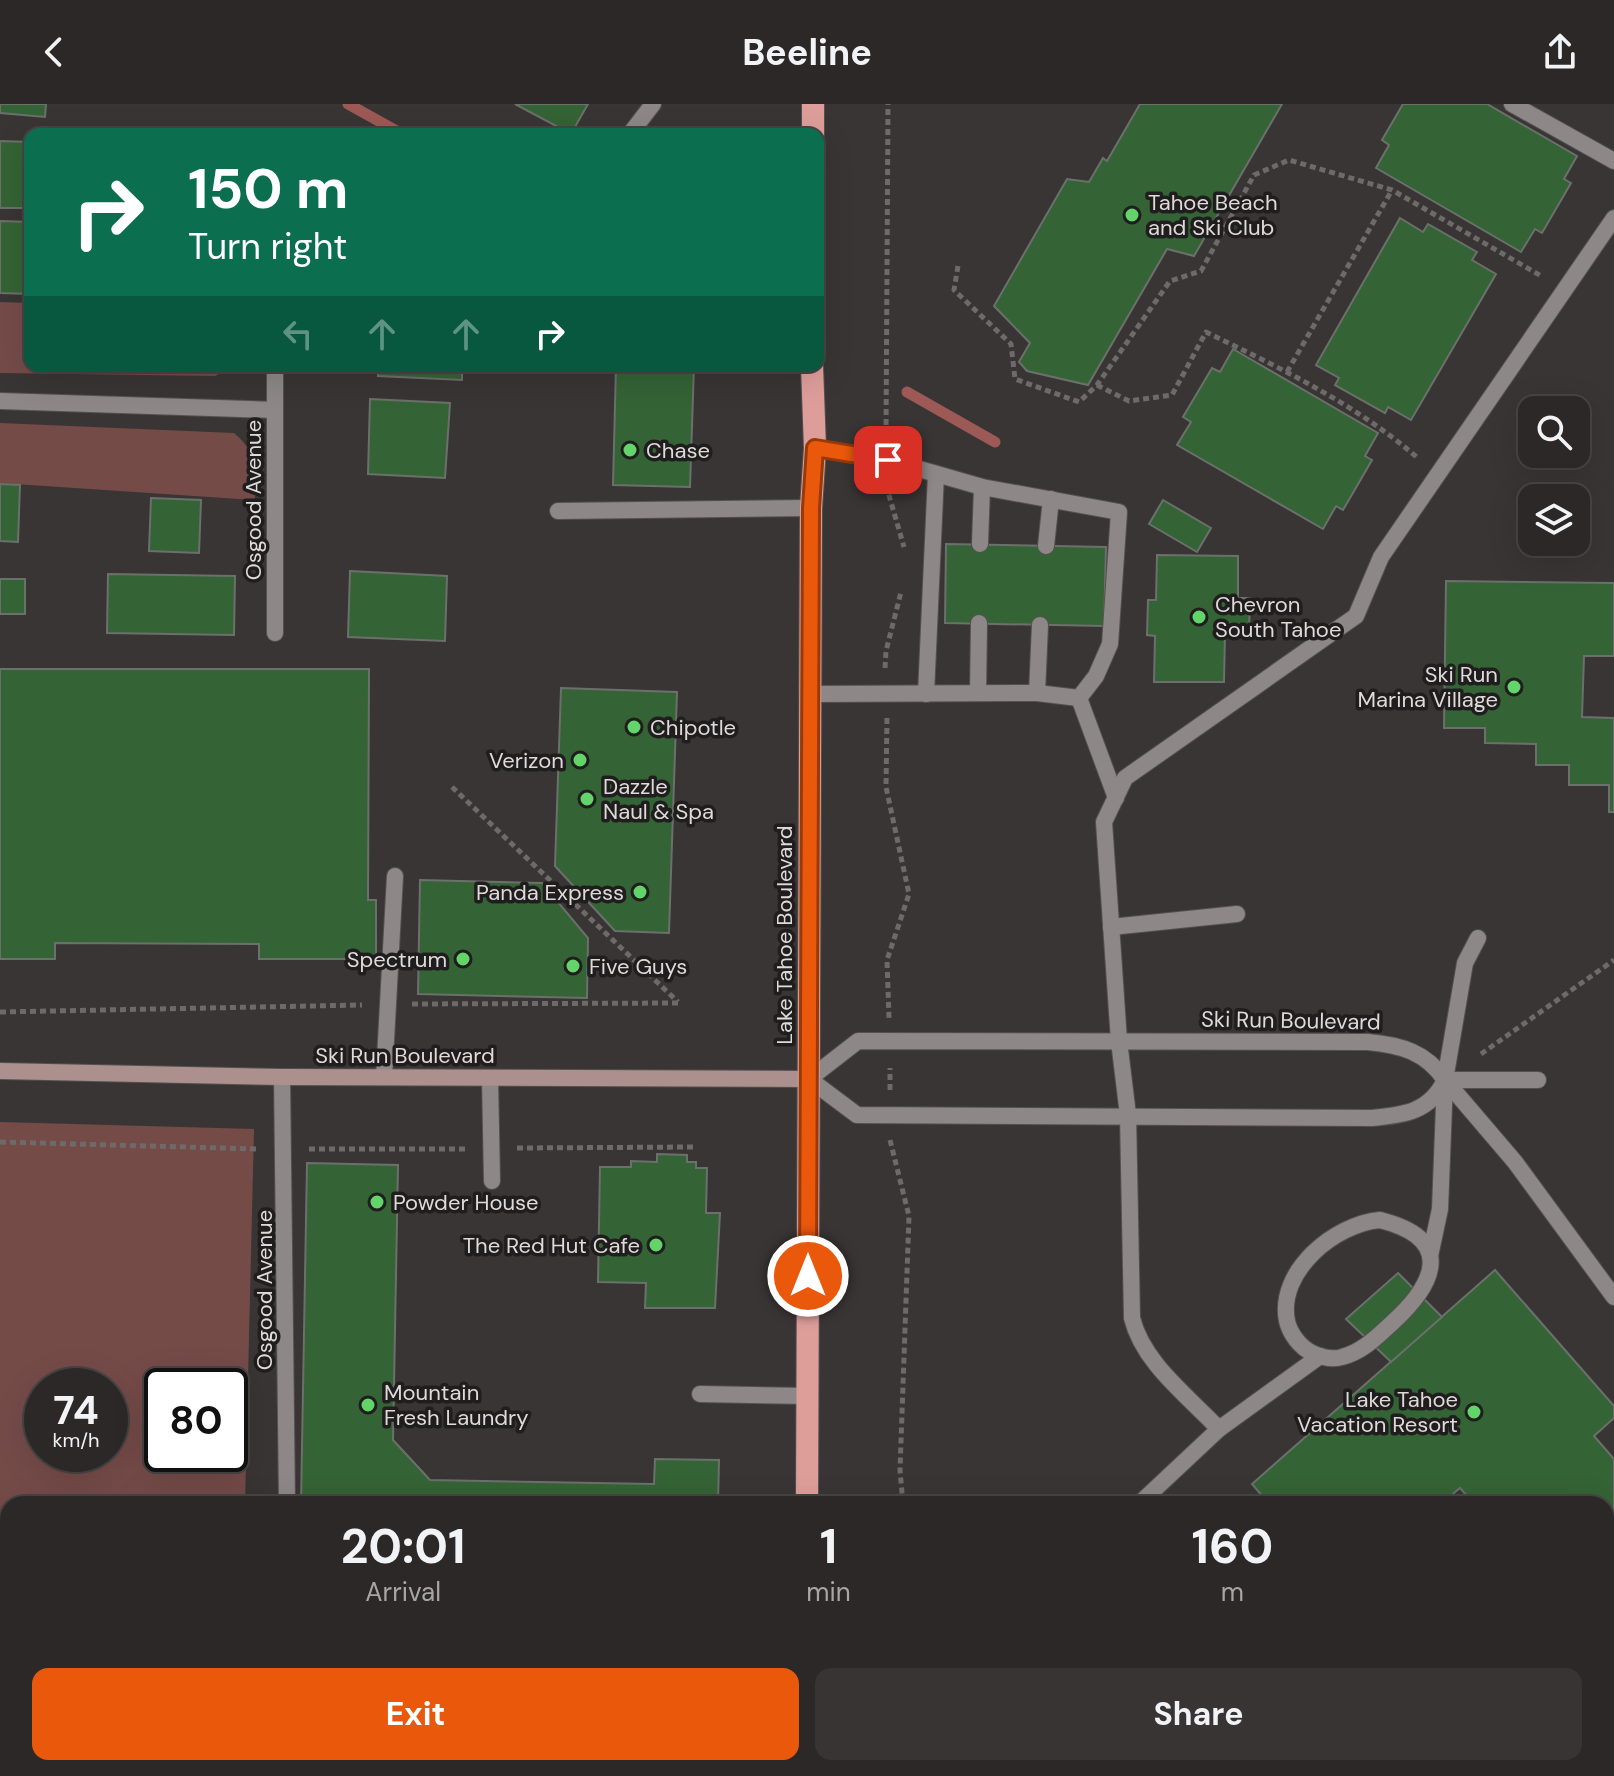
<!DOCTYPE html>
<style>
body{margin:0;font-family:"DM Sans",sans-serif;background:#373433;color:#f1f3f6;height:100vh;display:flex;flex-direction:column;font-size:30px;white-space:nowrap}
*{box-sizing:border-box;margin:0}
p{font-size:26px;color:#a6a6a7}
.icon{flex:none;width:44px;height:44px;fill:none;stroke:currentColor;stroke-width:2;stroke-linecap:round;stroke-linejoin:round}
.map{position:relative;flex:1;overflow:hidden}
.sheet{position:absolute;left:0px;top:1392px;width:1614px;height:280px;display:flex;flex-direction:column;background:#2b2827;border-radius:24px 24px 0 0;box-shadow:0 8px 32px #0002,0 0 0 2px #474444}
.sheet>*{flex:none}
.banner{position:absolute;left:24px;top:24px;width:800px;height:244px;border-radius:16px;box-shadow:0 8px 32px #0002,0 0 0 2px #474444;background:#0b6e4f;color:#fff;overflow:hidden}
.controls{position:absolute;left:1518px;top:292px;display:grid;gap:16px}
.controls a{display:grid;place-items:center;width:72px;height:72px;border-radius:16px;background:#2b2827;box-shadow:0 8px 32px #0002,0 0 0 2px #474444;font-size:40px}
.speed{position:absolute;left:24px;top:1264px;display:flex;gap:16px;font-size:40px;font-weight:700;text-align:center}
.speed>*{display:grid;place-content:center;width:104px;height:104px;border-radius:50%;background:#2b2827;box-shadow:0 8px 32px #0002,0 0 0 2px #474444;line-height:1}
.speed small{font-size:20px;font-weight:400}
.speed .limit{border:4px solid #111;border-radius:12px;background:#fff;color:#111}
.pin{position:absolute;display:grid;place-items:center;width:68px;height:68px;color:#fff;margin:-34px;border-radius:16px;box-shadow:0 4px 12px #0006}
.me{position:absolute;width:88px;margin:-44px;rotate:0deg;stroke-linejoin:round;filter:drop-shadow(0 0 6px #0008)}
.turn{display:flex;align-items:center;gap:28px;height:168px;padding:0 32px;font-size:36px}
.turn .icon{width:104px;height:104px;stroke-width:2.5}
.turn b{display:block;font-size:56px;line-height:68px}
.lanes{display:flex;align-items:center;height:76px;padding:0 32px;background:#0003;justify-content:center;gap:40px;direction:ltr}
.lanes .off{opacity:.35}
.eta{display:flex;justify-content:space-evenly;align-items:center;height:136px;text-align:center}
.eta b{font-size:48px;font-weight:700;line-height:56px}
.button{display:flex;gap:16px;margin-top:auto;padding:16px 32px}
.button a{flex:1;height:92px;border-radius:16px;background:#ea580c;color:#fff;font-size:32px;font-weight:700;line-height:92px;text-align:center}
.button a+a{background:#373433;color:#f1f3f6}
header{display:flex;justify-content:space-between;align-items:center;height:104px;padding:0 32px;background:#2b2827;font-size:36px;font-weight:700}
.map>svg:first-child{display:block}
.green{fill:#754b48;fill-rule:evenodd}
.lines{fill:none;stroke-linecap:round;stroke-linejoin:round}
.stream{stroke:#9c5955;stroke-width:11}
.building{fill:#346335;stroke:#6c706c;stroke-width:2}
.service-casing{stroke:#565151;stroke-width:18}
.minor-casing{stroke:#565151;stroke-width:18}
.secondary-casing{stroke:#565151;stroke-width:18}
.trunk-casing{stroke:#565151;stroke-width:24}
.path{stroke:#6e6a69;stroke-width:5;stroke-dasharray:6 4;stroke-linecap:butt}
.service{stroke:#8d8887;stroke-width:16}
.minor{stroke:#8d8887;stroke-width:16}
.secondary{stroke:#ab908e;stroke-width:16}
.trunk{stroke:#dd9e9a;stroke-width:22}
.route-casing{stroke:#983908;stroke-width:20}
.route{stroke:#ea580c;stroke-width:14}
.poi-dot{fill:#63d469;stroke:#1f1d1d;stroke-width:3}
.labels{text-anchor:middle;stroke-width:7;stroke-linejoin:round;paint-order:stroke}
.poi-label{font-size:22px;fill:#dddad9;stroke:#1f1d1d;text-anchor:start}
.street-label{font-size:22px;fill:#dddad9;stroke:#1f1d1d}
</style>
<header><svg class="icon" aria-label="back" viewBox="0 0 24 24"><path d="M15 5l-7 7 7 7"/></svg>Beeline<svg class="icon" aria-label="share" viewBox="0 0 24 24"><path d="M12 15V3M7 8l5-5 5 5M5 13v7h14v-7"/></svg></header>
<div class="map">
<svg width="1614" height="1672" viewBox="0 0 1614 1672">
<rect width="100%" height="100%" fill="#393534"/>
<!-- green -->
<g class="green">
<polygon points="0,198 30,199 30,262 236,262 215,272 0,269"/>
<path d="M0 319 234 329C254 345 263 371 254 396L0 379Z"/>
<path d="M0 1018 254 1025 245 1400H8V1664H239V1672H0ZM42 1282H110V1350H42ZM162 1282H230V1350H162Z"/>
</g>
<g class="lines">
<!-- stream -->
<g class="stream">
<polyline points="348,0 402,30"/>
<polyline points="907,288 995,338"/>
</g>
</g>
<!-- building -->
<g class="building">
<polygon points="0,0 46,0 45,13 0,9"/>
<polygon points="515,0 588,0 571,30"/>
<polygon points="1140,0 1282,0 1194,152 1167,145 1088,281 1027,267 1019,258 1030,239 994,202 1067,75 1089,78 1103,54 1107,57"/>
<polygon points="1403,0 1487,0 1577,52 1564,75 1571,79 1542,129 1535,125 1521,148 1376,64 1389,41 1382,36"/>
<polygon points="0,37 30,38 30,104 0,104"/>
<polygon points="1400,114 1423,128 1428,120 1477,148 1472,156 1496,170 1411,316 1388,303 1385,309 1335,281 1339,274 1316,261"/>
<polygon points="0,117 30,118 30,190 0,189"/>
<polygon points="1233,245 1378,329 1365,352 1372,356 1343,406 1336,402 1323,425 1177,341 1191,318 1183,313 1212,264 1220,268"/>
<polygon points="379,262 462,262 462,276 378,272"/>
<polygon points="616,262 694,262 690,383 613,381"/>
<polygon points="370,295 450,299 445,374 368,370"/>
<polygon points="0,380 20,381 18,438 0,437"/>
<polygon points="151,394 201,396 199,449 149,447"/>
<polygon points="1163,396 1211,424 1197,448 1149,420"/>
<polygon points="946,440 1106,443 1104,522 945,519"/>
<polygon points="1157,451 1238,452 1238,494 1250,494 1249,529 1225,529 1224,578 1154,578 1155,532 1147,531 1148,496 1156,496"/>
<polygon points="350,467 447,472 445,537 348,533"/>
<polygon points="108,470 235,472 234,531 107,529"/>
<rect x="0" y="475" width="25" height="35"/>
<polygon points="1446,477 1614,479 1614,552 1584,552 1582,613 1614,614 1614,708 1609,708 1609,681 1569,681 1569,661 1536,661 1536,640 1485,639 1485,624 1444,624"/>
<polygon points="0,565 369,565 368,796 376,796 376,855 259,855 259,840 55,839 55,855 0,855"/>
<polygon points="561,584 677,588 669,829 615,827 555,762"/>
<polygon points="420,776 542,779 588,834 587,894 418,890"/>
<polygon points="657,1050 687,1051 687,1058 696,1058 696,1064 707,1064 706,1109 720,1109 715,1204 645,1204 646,1179 598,1178 600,1063 631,1063 631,1057 657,1058"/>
<polygon points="307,1059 398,1061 393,1336 430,1376 654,1380 655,1355 719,1356 718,1400 301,1400"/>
<polygon points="1495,1166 1614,1302 1614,1314 1594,1332 1614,1355 1614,1447 1606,1454 1606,1400 1474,1400 1460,1384 1441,1400 1269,1400 1252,1380"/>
<polygon points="1398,1169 1442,1213 1391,1258 1346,1215"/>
<polygon points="1614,1506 1614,1672 1393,1672 1386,1664 1606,1664 1606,1513"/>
<rect x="638" y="1664" width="86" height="8"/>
<polygon points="1008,1664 1132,1664 1123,1672 1015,1672"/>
</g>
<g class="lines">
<defs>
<g id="service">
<polyline points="1512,0 1614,57"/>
<polyline points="630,30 653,0"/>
<polyline points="815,344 888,356 982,383 1119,408 1110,540 1096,572 1079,594 1116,694"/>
<polyline points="558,407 811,404"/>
<polyline points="980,440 982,383"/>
<polyline points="1046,442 1051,395"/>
<polyline points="978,589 979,519"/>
<polyline points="1037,589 1040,521"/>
<polyline points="811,590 1037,589 1079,594"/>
<polyline points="926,590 936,370"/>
<polyline points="1111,823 1237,810"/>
<polyline points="282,973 287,1400"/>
<polyline points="384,973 395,772"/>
<polyline points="490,974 492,1077"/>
<polyline points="1445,976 1515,1058 1614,1193"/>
<polyline points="1445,976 1538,976"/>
<path d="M1380 1116C1455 1135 1436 1179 1392 1219 1377 1233 1362 1248 1342 1253 1333 1256 1321 1253 1312 1249 1300 1243 1290 1230 1287 1217 1277 1167 1335 1120 1380 1116Z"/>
<polyline points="1430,1152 1440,1105 1445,976 1465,859 1478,834"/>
<polyline points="700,1290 807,1292"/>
<path d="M1219 1325C1188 1292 1143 1259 1132 1214L1128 1011 1119 937 1104 718 1125 674 1356 512 1381 453 1614 114"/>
<polyline points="1139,1400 1219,1325 1320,1252"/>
<polyline points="288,1672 288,1664"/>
<polyline points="943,1672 943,1664"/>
</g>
<g id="minor">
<polyline points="0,297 275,306"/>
<polyline points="275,529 275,262"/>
<path d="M858 937 1368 938C1401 941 1426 948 1445 976 1430 1008 1404 1011 1372 1014L857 1011 809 975Z"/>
</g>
<polyline id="secondary" points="0,967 282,973 809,975"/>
<g id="trunk">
<polyline points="813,30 813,0"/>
<polyline points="807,1400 811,404 815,344 812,262"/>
<polyline points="805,1672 805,1664"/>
</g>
</defs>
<!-- service casing -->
<use href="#service" class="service-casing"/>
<!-- minor casing -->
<use href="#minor" class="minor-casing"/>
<!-- secondary casing -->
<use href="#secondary" class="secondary-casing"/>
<!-- trunk casing -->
<use href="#trunk" class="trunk-casing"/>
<!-- path -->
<g class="path">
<polyline points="958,162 954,186 1011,240 1015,275 1079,298 1097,281 1170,177 1201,167 1254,71 1289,56 1392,86 1543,173"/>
<polyline points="1287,268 1392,86"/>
<path d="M1097 281 1129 297 1172 291 1206 228C1280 264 1356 300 1419 355"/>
<polyline points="886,331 888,0"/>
<polyline points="886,381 904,443"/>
<polyline points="885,564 886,547 901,488"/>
<polyline points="887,614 886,683 909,790 887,856 889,914"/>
<polyline points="452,683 678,898"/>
<polyline points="412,900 679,899"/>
<polyline points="0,908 362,901"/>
<polyline points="1481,950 1614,856"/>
<polyline points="890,986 890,964"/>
<polyline points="890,1036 909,1112 900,1366 903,1400"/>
<polyline points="0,1038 259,1045"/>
<polyline points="517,1044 695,1043"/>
<polyline points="309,1045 467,1045"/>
<polyline points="893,1672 893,1664"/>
</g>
<!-- service -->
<use href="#service" class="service"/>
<!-- minor -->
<use href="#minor" class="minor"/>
<!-- secondary -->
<use href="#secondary" class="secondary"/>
<!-- trunk -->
<use href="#trunk" class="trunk"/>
</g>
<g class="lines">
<defs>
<polyline id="route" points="808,1172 811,404 815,344 888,356"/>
</defs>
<!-- route casing -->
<use href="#route" class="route-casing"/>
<!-- route -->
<use href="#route" class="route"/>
</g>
<!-- markers -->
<g class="poi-dot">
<circle cx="1132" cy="111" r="8"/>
<circle cx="630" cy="346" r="8"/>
<circle cx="1199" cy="513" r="8"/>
<circle cx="1514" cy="583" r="8"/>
<circle cx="634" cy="623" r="8"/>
<circle cx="580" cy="656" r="8"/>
<circle cx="587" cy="695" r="8"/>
<circle cx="640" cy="788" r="8"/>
<circle cx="463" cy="855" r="8"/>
<circle cx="573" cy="862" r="8"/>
<circle cx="377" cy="1098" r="8"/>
<circle cx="656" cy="1141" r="8"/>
<circle cx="368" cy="1301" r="8"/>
<circle cx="1474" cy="1308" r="8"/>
</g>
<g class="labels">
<!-- poi labels -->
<g class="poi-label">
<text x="1148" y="106">Tahoe Beach<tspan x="1148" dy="25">and Ski Club</tspan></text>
<text x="646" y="354">Chase</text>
<text x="1215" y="508">Chevron<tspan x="1215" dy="25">South Tahoe</tspan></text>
<text x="1498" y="578" text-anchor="end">Ski Run<tspan x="1498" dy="25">Marina Village</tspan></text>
<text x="650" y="631">Chipotle</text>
<text x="564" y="664" text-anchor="end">Verizon</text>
<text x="603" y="690">Dazzle<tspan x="603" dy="25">Naul &amp; Spa</tspan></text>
<text x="624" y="796" text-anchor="end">Panda Express</text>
<text x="447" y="863" text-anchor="end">Spectrum</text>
<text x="589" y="870">Five Guys</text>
<text x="393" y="1106">Powder House</text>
<text x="640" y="1149" text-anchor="end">The Red Hut Cafe</text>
<text x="384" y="1296">Mountain<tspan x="384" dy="25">Fresh Laundry</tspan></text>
<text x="1458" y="1303" text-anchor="end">Lake Tahoe<tspan x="1458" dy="25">Vacation Resort</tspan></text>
</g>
<!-- street labels -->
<g class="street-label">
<text transform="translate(253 396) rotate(-90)" y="8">Osgood Avenue</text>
<text transform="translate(784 831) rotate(-90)" y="8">Lake Tahoe Boulevard</text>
<text transform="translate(1291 916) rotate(1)" y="8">Ski Run Boulevard</text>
<text x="405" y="959">Ski Run Boulevard</text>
<text transform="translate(264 1186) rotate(-90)" y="8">Osgood Avenue</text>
</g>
</g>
</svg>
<div class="controls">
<a><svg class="icon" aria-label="search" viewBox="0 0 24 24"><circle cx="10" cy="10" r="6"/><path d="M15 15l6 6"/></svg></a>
<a><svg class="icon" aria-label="layers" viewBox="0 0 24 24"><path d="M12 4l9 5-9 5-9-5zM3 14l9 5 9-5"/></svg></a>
</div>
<div class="speed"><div>74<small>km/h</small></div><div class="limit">80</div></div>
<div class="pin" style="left:888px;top:356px;background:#d93025"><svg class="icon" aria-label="arrive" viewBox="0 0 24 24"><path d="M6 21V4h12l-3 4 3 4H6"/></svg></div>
<svg class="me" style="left:808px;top:1172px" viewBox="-20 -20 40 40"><circle r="17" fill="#ea580c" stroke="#fff" stroke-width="3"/><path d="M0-11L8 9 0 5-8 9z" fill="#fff"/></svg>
<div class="banner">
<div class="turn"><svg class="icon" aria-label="right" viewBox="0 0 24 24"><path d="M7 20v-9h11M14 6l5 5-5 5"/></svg><div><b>150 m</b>Turn right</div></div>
<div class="lanes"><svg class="icon off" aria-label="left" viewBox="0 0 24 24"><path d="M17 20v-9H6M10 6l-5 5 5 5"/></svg><svg class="icon off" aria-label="ahead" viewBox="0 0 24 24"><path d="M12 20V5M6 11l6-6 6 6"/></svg><svg class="icon off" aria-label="ahead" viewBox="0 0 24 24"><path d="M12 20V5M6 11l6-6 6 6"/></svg><svg class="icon" aria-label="right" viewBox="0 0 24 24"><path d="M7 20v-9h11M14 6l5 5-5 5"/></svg></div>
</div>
<section class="sheet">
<div class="eta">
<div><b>20:01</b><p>Arrival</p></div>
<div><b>1</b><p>min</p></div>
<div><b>160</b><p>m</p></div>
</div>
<div class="button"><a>Exit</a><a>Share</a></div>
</section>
</div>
